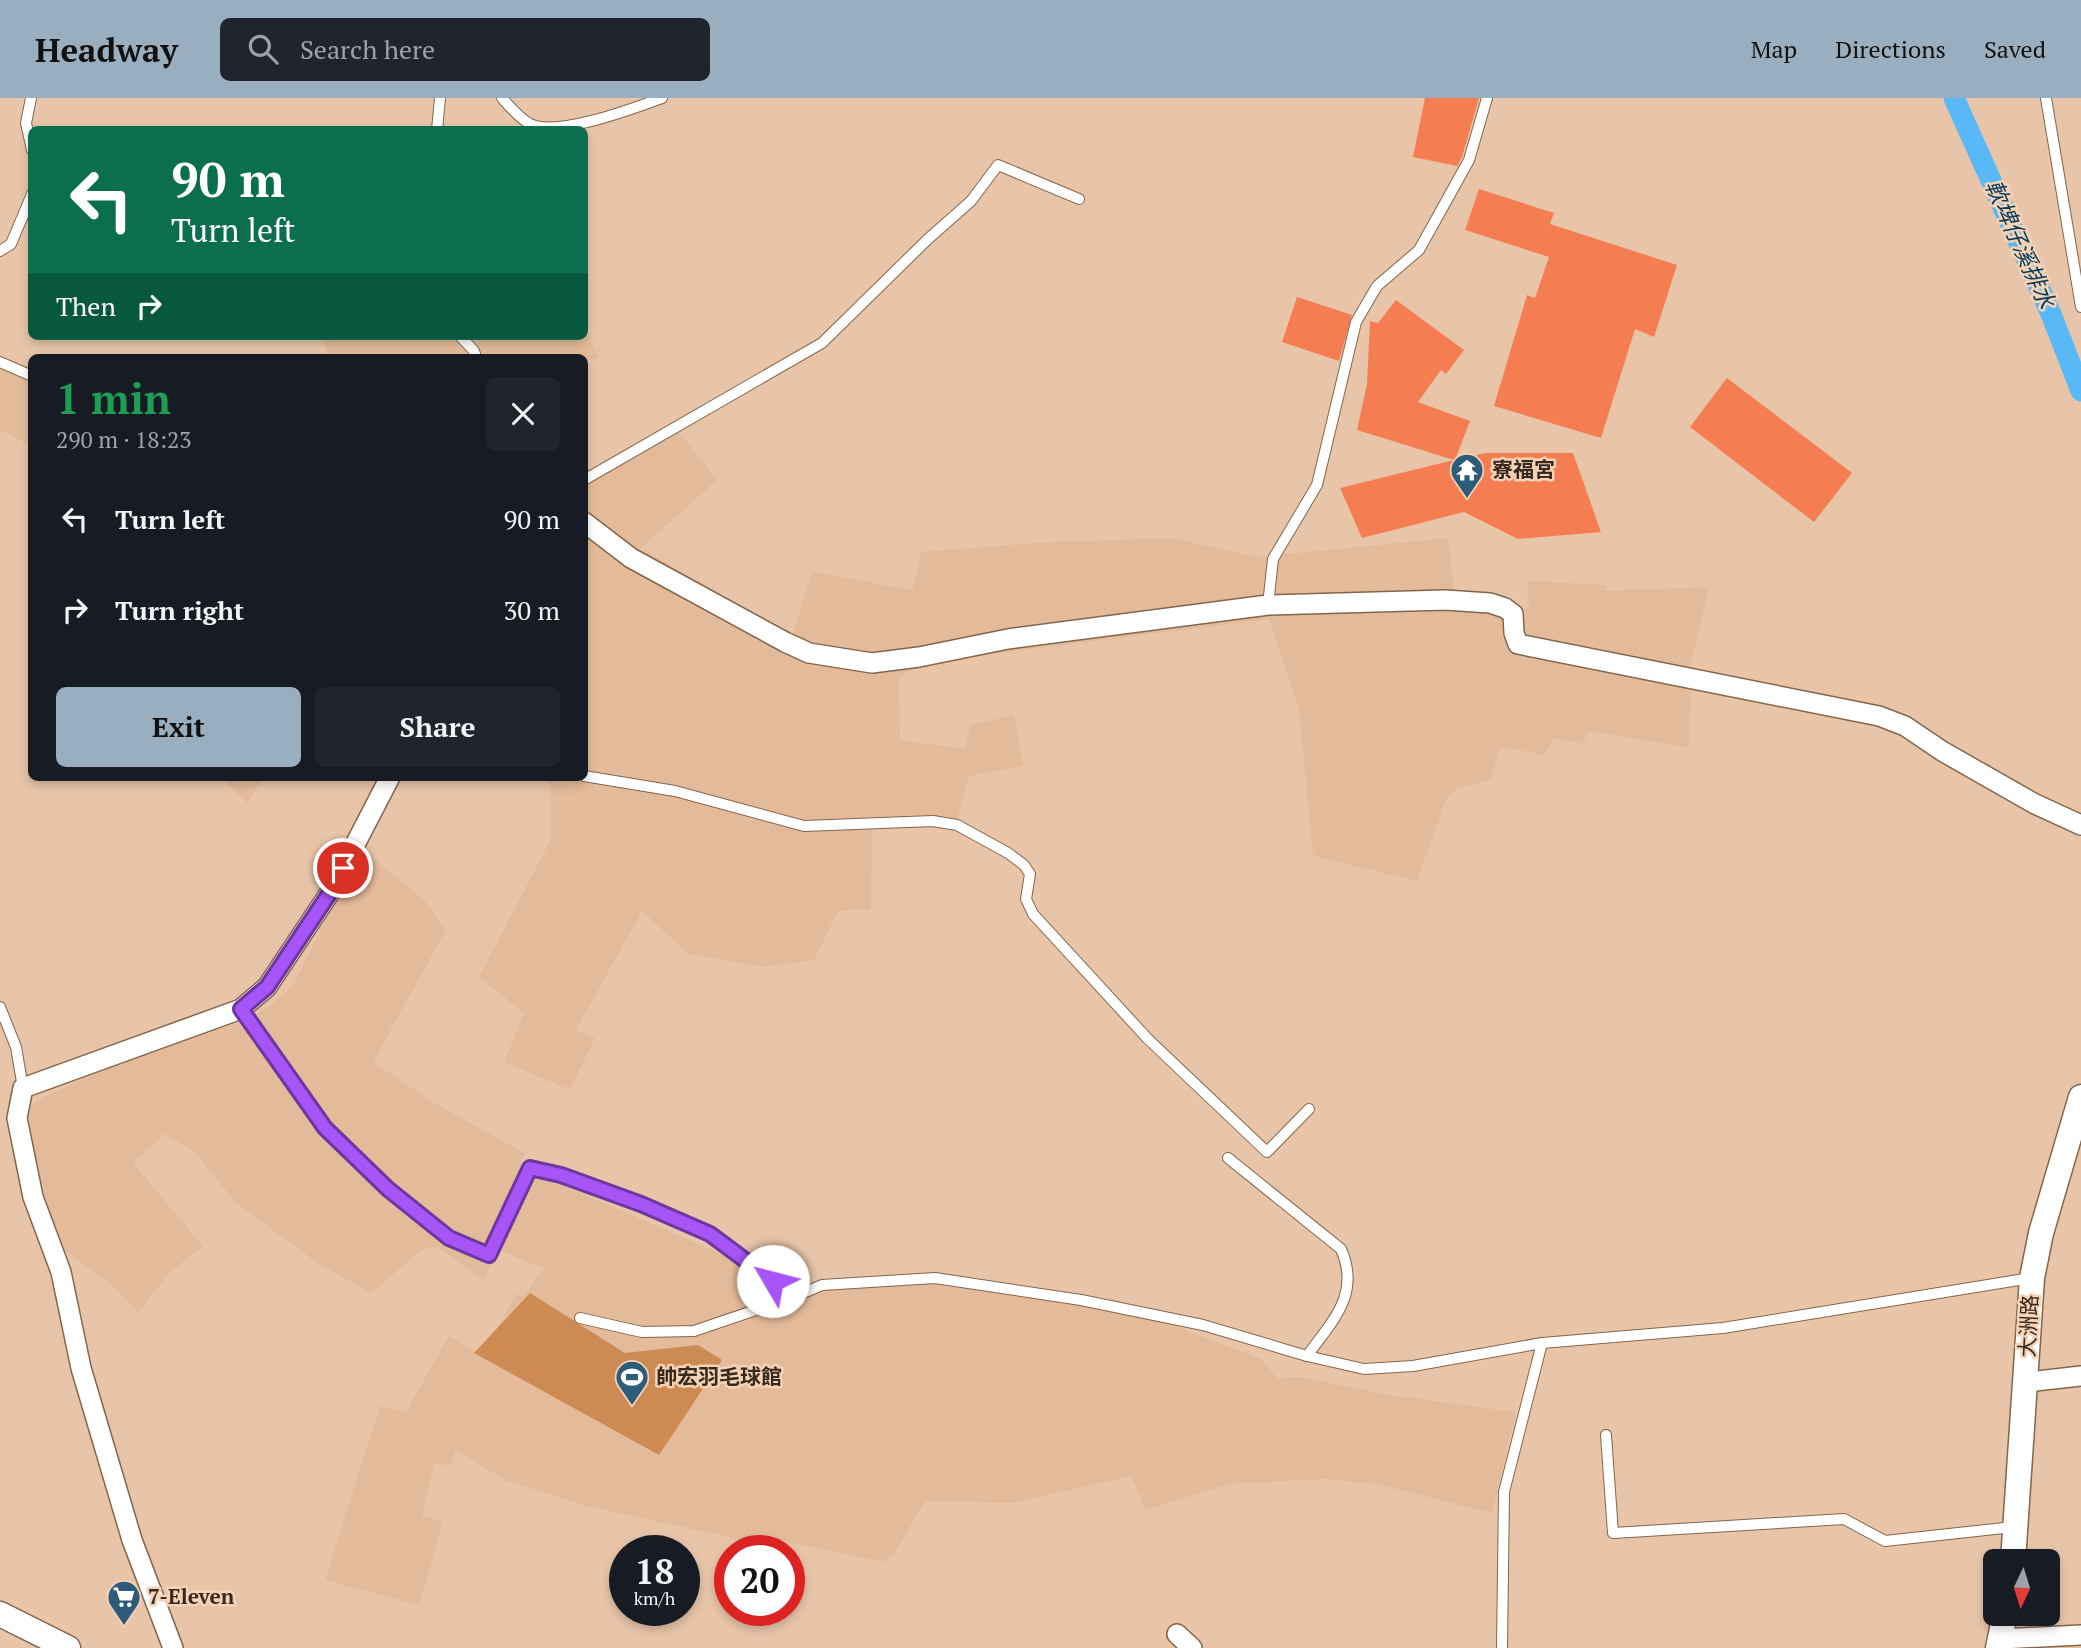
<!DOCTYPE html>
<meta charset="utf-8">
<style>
body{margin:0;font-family:"PT Serif","Noto Sans TC",serif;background:#20242c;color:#f1f3f6;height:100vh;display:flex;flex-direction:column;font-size:26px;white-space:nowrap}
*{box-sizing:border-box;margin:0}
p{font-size:23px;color:#9ea1a6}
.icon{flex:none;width:38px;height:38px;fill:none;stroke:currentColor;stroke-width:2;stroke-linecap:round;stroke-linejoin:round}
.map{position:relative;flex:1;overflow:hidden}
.details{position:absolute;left:28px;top:256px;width:560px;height:427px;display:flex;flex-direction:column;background:#171b24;border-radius:10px;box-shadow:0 4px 10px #0003}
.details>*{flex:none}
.top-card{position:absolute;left:28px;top:28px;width:560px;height:214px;border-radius:10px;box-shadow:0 4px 10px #0003;background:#0b6e4f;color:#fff;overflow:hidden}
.needle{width:46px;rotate:184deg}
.fabs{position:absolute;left:1983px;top:1451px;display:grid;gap:14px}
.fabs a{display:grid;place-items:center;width:77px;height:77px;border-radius:10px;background:#171b24;box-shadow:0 4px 10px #0003;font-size:35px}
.speed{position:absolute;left:609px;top:1437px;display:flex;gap:14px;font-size:35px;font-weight:700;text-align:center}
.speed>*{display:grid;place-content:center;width:91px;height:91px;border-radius:50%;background:#171b24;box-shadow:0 4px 10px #0003;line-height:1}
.speed small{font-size:18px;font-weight:400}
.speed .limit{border:10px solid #d22;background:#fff;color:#111}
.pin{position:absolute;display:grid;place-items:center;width:60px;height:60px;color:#fff;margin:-30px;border:4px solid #fff;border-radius:50%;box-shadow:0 2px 7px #0007}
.me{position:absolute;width:77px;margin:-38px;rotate:307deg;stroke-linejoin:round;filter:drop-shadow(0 0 5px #0008)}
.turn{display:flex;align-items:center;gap:24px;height:147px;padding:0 28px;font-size:32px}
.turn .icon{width:91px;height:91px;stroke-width:2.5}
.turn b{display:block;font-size:49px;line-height:60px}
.then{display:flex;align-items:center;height:66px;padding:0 28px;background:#0003;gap:14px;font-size:26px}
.round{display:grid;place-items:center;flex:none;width:74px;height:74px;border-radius:10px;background:#20242c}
.overview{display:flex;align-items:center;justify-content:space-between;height:119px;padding:0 28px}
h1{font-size:42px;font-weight:600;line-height:52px;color:#1e9e55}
.primary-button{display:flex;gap:14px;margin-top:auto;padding:14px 28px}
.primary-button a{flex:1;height:80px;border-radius:10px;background:#99afbf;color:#111;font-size:28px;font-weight:600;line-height:80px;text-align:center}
.primary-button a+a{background:#20242c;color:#f1f3f6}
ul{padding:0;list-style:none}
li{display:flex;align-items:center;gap:21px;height:91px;padding:0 28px}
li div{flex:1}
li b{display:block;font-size:26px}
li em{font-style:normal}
header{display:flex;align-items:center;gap:42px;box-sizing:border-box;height:98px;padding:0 35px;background:#99afbf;color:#111}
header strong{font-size:33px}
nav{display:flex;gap:38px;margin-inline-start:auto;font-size:24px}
.search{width:490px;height:63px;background:#20242c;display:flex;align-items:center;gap:18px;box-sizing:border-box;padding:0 24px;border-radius:10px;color:#9ea1a6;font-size:26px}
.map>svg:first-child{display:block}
.built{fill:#e4bb9a}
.green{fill:#cd8a52}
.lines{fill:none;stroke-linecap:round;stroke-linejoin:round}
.canal{stroke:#59b8f6;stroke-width:21}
.building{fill:#f57d52}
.service-casing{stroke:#84654b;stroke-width:12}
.minor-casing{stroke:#84654b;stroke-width:22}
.tertiary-casing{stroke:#84654b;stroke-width:27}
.service{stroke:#fff;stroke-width:10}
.minor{stroke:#fff;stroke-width:19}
.tertiary{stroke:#fff;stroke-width:24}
.route-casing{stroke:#6d37a1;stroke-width:18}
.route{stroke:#a855f7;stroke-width:12}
.labels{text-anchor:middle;stroke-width:5;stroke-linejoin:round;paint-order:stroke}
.poi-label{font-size:21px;font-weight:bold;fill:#36291e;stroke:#f6d2b6;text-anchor:start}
.street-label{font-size:21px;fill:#36291e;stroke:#f6d2b6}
.water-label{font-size:23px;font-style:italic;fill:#053d5c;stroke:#f6d2b6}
</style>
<header>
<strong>Headway</strong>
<div class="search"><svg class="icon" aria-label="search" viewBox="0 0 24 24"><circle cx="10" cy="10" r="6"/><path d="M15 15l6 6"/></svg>Search here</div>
<nav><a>Map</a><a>Directions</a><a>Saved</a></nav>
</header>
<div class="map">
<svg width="2081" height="1550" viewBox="0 0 2081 1550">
<rect width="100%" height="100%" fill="#e8c5a9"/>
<!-- built -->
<g class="built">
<polygon points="585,231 599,260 585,263 584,259 329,259 321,238 584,238"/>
<polygon points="0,262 31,277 31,347 0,332"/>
<polygon points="675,329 717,382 641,450 792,538 812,474 913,492 921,454 1032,445 1172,440 1258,459 1448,440 1454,494 1529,511 1528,483 1606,487 1605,493 1709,489 1691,566 1689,650 1588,633 1583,646 1553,640 1545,657 1500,649 1490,682 1458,690 1446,701 1417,783 1313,758 1299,610 1269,521 936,563 899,578 900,642 965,651 971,627 1014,617 1023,668 969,678 957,721 872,729 871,811 838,813 814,862 761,869 687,855 642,813 576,932 595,940 570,992 504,964 524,915 479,879 551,741 550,687 539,679 584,679 585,387"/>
<polygon points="221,679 263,679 247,705"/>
<polygon points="362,751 424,802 446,832 373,964 436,1006 525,1055 520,1066 537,1076 784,1183 835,1187 887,1181 1076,1204 1166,1225 1261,1261 1277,1280 1301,1279 1390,1297 1516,1314 1492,1415 1377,1386 1325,1381 1228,1386 1146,1412 1131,1378 1011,1405 925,1403 893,1457 882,1464 758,1437 752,1444 583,1407 507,1383 455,1352 451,1368 434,1365 422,1418 443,1424 419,1507 325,1482 380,1308 406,1314 449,1238 483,1257 516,1196 524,1198 543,1170 499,1152 483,1182 438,1149 423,1151 371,1195 316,1164 235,1104 194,1053 164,1036 133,1065 203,1148 169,1175 138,1215 112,1187 67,1154 52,1140 34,1074 29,1014 37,1002 139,956 239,925 269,908 292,889"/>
</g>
<!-- green -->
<polygon class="green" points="530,1195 625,1255 698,1247 722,1262 659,1357 474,1255"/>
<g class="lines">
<!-- canal -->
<polyline class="canal" points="1954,0 2051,216 2081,293"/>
</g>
<!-- building -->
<g class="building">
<polygon points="1425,0 1479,0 1462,59 1457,68 1413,59"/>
<polygon points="1479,91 1554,115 1550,126 1677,167 1654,239 1635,231 1601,340 1494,308 1527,197 1535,200 1549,159 1465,132"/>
<polygon points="1297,199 1352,217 1339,263 1282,244"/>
<polygon points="1396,202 1464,252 1446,276 1441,272 1418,304 1470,323 1455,362 1486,355 1573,355 1601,434 1518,441 1464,414 1362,440 1340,390 1454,362 1357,332 1367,286 1370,223 1378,225"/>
<polygon points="1727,280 1852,375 1814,424 1690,329"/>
</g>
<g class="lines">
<defs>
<g id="service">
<polyline points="31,0 26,25 32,52"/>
<path d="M502 0C510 9 519 20 530 26 558 39 632 11 662 0"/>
<polyline points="2046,0 2081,209"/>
<polyline points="437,32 440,0"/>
<polyline points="0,153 11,146 32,96"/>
<polyline points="460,238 474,253 476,259"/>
<polyline points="0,264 32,278"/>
<polyline points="584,382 822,245 928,141 971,103 998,67 1079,101"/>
<polyline points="1268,507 1273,461 1317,387 1356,224 1377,188 1419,152 1469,62 1487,0"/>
<polyline points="584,678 675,693 804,728 933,723 957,727 1008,755 1024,767 1030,776 1026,801 1033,816 1147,940 1267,1054 1309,1011"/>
<polyline points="0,909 16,949 23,990"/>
<polyline points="241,911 325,1030 388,1091 449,1140 489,1157 530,1070 561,1077 641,1106 710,1136 794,1199 822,1187 935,1180 1081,1202 1203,1227 1307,1258 1364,1271 1413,1268 1542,1245 1723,1230 2031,1180"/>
<path d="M1228 1060 1341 1151C1361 1197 1332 1223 1307 1258"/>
<polyline points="580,1220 642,1234 694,1233 794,1199"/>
<polyline points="1606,1337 1613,1435 1844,1421 1885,1443 2013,1429"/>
<polyline points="1502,1550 1504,1394 1542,1245"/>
</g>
<g id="minor">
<polyline points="584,424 631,460 785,544 809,555 872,565 919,559 1008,541 1268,507 1445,502 1490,505 1505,510 1513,516 1514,535 1518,546 1879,618 1905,628 1942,653 2035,706 2081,727"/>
<polyline points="2027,1284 2081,1278"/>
<polyline points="1177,1536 1192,1550"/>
<polyline points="2001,1541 2081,1537"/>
<polyline points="173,1550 132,1442 81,1270 61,1174 33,1099 17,1020 23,990 241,911 267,889 331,793 390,679"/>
</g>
<g id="tertiary">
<polyline points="2013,1463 2032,1180 2041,1135 2081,999"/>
<polyline points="0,1516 68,1550"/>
<polyline points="1998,1550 2005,1516"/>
</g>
</defs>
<!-- service casing -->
<use href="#service" class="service-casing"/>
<!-- minor casing -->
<use href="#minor" class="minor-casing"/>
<!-- tertiary casing -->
<use href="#tertiary" class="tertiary-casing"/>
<!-- service -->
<use href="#service" class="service"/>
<!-- minor -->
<use href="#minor" class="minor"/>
<!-- tertiary -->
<use href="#tertiary" class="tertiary"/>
</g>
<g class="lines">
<defs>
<polyline id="route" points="343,770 331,793 267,889 241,911 325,1030 388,1091 449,1140 489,1157 530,1070 561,1077 641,1106 710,1136 773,1183"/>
</defs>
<!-- route casing -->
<use href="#route" class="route-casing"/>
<!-- route -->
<use href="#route" class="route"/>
</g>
<!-- icons -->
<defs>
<symbol id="temple-pin" viewBox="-11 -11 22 30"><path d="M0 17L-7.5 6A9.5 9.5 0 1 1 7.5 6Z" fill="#2d5c7b" stroke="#f6d2b6"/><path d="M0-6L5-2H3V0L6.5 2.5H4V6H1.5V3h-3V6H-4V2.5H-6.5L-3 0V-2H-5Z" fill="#fff"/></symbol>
<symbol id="stadium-pin" viewBox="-11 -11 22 30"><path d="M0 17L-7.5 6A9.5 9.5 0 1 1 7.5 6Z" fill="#2d5c7b" stroke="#f6d2b6"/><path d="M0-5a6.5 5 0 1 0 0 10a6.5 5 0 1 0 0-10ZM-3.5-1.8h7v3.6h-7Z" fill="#fff"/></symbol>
<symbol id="supermarket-pin" viewBox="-11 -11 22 30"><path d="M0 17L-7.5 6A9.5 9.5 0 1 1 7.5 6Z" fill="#2d5c7b" stroke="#f6d2b6"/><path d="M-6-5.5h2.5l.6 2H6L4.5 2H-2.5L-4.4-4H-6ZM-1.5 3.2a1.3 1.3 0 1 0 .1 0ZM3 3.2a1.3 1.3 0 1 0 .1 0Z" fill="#fff"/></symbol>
</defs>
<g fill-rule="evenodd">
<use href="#temple-pin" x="1448" y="353" width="38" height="52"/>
<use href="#stadium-pin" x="613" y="1260" width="38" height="52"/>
<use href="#supermarket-pin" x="105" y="1480" width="38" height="52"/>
</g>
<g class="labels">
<!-- poi labels -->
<g class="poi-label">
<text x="1492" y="379">寮福宮</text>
<text x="656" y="1286">帥宏羽毛球館</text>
<text x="148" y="1506">7-Eleven</text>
</g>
<!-- street labels -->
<g class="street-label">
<text transform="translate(2029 1228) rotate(-87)" y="7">大洲路</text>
</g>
<!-- water labels -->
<g class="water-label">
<text transform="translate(2020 146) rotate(66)" y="8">軟埤仔溪排水</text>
</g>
</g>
</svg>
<div class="fabs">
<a><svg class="needle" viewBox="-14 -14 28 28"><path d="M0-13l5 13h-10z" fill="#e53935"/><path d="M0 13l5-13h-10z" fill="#9ea1a6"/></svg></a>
</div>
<div class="speed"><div>18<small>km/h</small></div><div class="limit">20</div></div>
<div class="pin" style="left:343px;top:770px;background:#d93025"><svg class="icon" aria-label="arrive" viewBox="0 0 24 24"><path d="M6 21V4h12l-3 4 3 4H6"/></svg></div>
<svg class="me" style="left:773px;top:1183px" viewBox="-20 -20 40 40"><circle r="19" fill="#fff"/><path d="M0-13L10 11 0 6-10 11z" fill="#a855f7"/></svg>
<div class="top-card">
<div class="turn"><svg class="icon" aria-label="left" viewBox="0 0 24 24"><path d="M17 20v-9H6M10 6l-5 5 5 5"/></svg><div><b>90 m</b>Turn left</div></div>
<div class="then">Then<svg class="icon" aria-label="right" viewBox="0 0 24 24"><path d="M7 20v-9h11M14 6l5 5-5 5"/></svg></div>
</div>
<section class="details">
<div class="overview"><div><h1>1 min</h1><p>290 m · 18:23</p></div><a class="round"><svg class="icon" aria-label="close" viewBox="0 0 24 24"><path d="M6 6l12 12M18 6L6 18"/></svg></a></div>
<ul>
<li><svg class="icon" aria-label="left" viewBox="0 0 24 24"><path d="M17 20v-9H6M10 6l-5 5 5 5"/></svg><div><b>Turn left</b></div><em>90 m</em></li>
<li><svg class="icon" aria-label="right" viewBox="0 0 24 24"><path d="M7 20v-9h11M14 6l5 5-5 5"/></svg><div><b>Turn right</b></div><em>30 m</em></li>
</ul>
<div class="primary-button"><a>Exit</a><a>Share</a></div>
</section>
</div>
